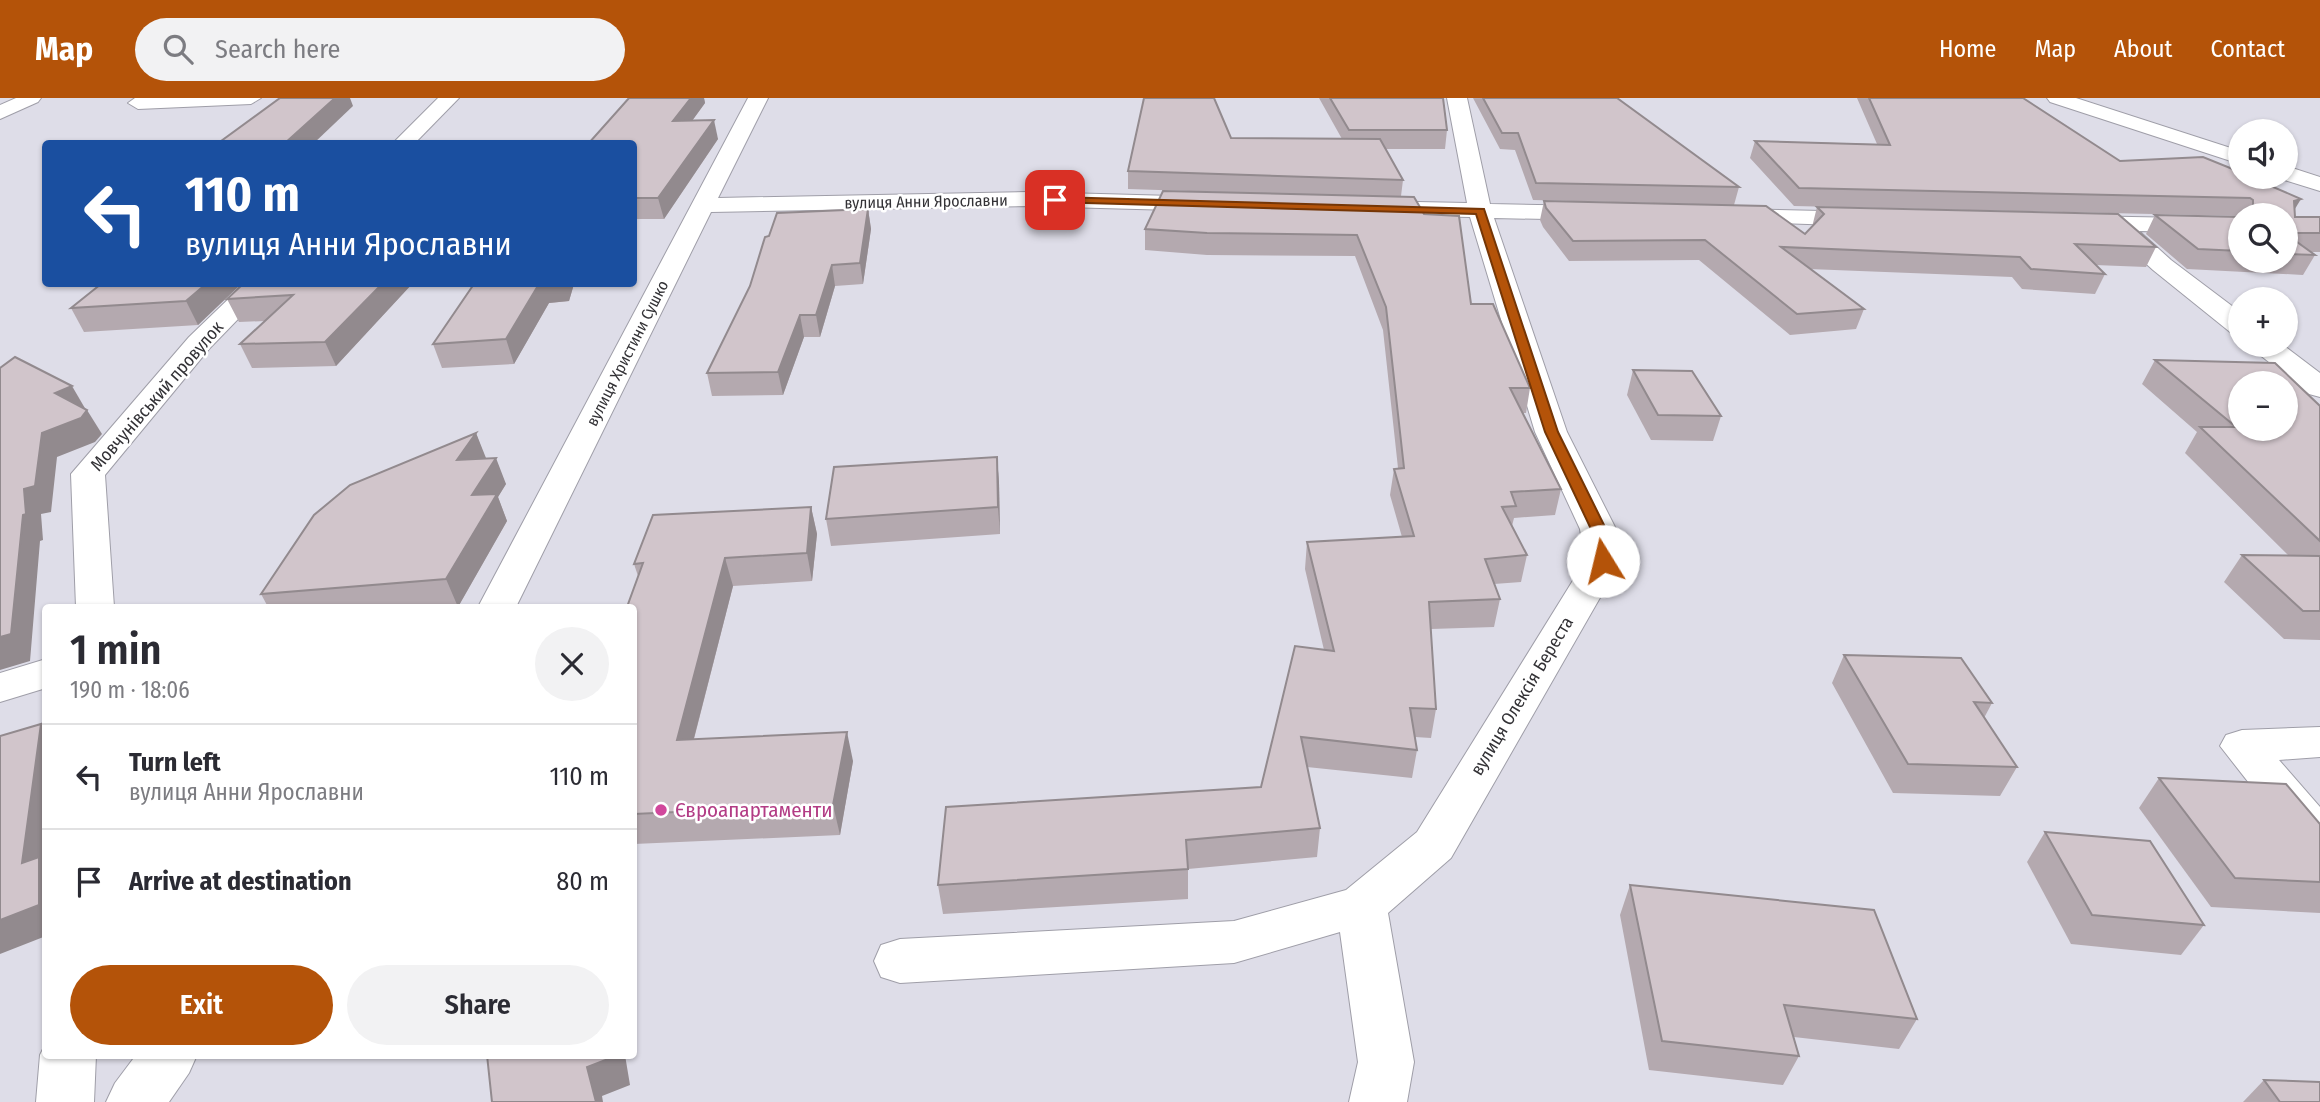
<!DOCTYPE html>
<meta charset="utf-8">
<style>
body{margin:0;font-family:"Fira Sans Condensed",sans-serif;background:#f2f2f3;color:#2b2b33;height:100vh;display:flex;flex-direction:column;font-size:26px;white-space:nowrap}
*{box-sizing:border-box;margin:0}
p{font-size:23px;color:#7c7c81}
.icon{flex:none;width:38px;height:38px;fill:none;stroke:currentColor;stroke-width:2;stroke-linecap:round;stroke-linejoin:round}
.map{position:relative;flex:1;overflow:hidden}
.panel{position:absolute;left:42px;top:506px;width:595px;height:455px;display:flex;flex-direction:column;background:#fff;border-radius:7px;box-shadow:0 2px 5px #0004}
.panel>*{flex:none}
.banner{position:absolute;left:42px;top:42px;width:595px;height:147px;border-radius:7px;box-shadow:0 2px 5px #0004;background:#1a4fa0;color:#fff;overflow:hidden}
.controls{position:absolute;left:2228px;top:21px;display:grid;gap:14px}
.controls a{display:grid;place-items:center;width:70px;height:70px;border-radius:50%;background:#fff;box-shadow:0 2px 5px #0004;font-size:35px}
.pin{position:absolute;display:grid;place-items:center;width:60px;height:60px;color:#fff;margin:-30px;border-radius:14px;box-shadow:0 4px 10px #0006}
.me{position:absolute;width:77px;margin:-38px;rotate:351deg;stroke-linejoin:round;filter:drop-shadow(0 0 5px #0008)}
.turn{display:flex;align-items:center;gap:24px;height:147px;padding:0 28px;font-size:32px}
.turn .icon{width:91px;height:91px;stroke-width:2.5}
.turn b{display:block;font-size:49px;line-height:60px}
.round{display:grid;place-items:center;flex:none;width:74px;height:74px;border-radius:37px;background:#f2f2f3}
.overview{display:flex;align-items:center;justify-content:space-between;height:119px;padding:0 28px}
h1{font-size:42px;font-weight:600;line-height:52px}
.cta{display:flex;gap:14px;margin-top:auto;padding:14px 28px}
.cta a{flex:1;height:80px;border-radius:42px;background:#b45309;color:#fff;font-size:28px;font-weight:600;line-height:80px;text-align:center}
.cta a+a{background:#f2f2f3;color:#2b2b33}
ul{padding:0;list-style:none}
li{display:flex;align-items:center;gap:21px;height:105px;padding:0 28px;border-top:2px solid #e1e1e2}
li div{flex:1}
li b{display:block;font-size:26px}
li em{font-style:normal}
header{display:flex;align-items:center;gap:42px;box-sizing:border-box;height:98px;padding:0 35px;background:#b45309;color:#fff}
header strong{font-size:33px}
nav{display:flex;gap:38px;margin-inline-start:auto;font-size:24px}
.search{width:490px;height:63px;background:#f2f2f3;display:flex;align-items:center;gap:18px;box-sizing:border-box;padding:0 24px;border-radius:38px;color:#7c7c81;font-size:26px}
.map>svg:first-child{display:block}
.lines{fill:none;stroke-linecap:round;stroke-linejoin:round}
.minor-casing{stroke:#9f9ea8;stroke-width:2}
.minor{fill:#fff;fill-rule:evenodd}
.wall{fill:#b4a9af}
.shaded-wall{fill:#928a8e}
.building{fill:#d1c5cb;stroke:#928a8e;stroke-width:2;fill-rule:evenodd}
.route{fill:#b45309;stroke:#753606;stroke-width:2}
.hotel-dot{fill:#d1479c;stroke:#fff;stroke-width:2.5}
.labels{text-anchor:middle;stroke-width:5;stroke-linejoin:round;paint-order:stroke}
.far-street-label{font-size:16px;fill:#333236;stroke:#fff}
.street-label{font-size:18px;fill:#333236;stroke:#fff}
.near-hotel-label{font-size:21px;fill:#b23c85;stroke:#fff;text-anchor:start}
</style>
<header>
<strong>Map</strong>
<div class="search"><svg class="icon" aria-label="search" viewBox="0 0 24 24"><circle cx="10" cy="10" r="6"/><path d="M15 15l6 6"/></svg>Search here</div>
<nav><a>Home</a><a>Map</a><a>About</a><a>Contact</a></nav>
</header>
<div class="map">
<svg width="2320" height="1004" viewBox="0 0 2320 1004">
<rect width="100%" height="100%" fill="#dedde8"/>
<g class="lines">
<defs>
<g id="minor">
<polygon points="16,0 41,0 38,4 0,21 0,7"/>
<polygon points="261,0 251,6 138,11 128,5 135,0"/>
<polygon points="438,0 459,0 414,46 392,46"/>
<polygon points="748,0 768,0 718,100 1028,94 1209,99 1217,101 1221,106 1217,111 1209,113 1028,108 711,114 516,509 478,509"/>
<polygon points="1447,0 1467,0 1490,106 1594,108 1602,110 1606,115 1602,120 1594,122 1494,120 1567,334 1616,431 1621,463 1451,760 1388,815 1414,964 1407,1004 1349,1004 1358,964 1340,834 1234,865 900,885 881,879 874,863 881,847 900,841 1234,823 1346,792 1417,734 1585,463 1580,431 1535,334 1470,119 1367,117 1359,115 1355,110 1359,105 1367,103 1467,105"/>
<polygon points="2047,0 2076,0 2240,53 2240,66 2050,4"/>
<polygon points="2286,68 2320,79 2320,93 2278,80 2286,79"/>
<polygon points="1728,111 1867,114 1875,116 1879,121 1875,126 1867,128 1720,123 1716,118 1720,113"/>
<polygon points="2078,118 2240,121 2240,135 2139,133 2171,162 2240,214 2240,236 2230,234 2153,172 2110,133 2070,130 2066,125 2070,120"/>
<polygon points="244,186 272,186 209,251 105,377 114,509 76,509 71,376 189,239"/>
<polygon points="2251,247 2283,247 2320,275 2320,299 2309,296 2255,253"/>
<polygon points="46,561 46,590 0,604 0,575"/>
<polygon points="2320,629 2320,659 2279,662 2320,709 2320,759 2303,754 2220,648 2226,637 2242,632"/>
<polygon points="46,945 46,957 96,957 94,1004 36,1004 40,957"/>
<polygon points="136,957 197,957 189,975 169,1004 106,1004 115,985"/>
</g>
</defs>
<!-- minor casing -->
<use href="#minor" class="minor-casing"/>
<!-- minor -->
<use href="#minor" class="minor"/>
</g>
<!-- wall -->
<g class="wall">
<polygon points="691,0 704,0 705,5 692,23 718,41 664,121 634,121 634,46"/>
<polygon points="1319,0 1443,0 1447,32 1445,51 1386,51 1403,82 1401,98 1471,206 1530,290 1526,315 1523,315 1561,391 1555,417 1514,420 1512,428 1527,457 1521,484 1494,486 1500,501 1494,529 1431,531 1436,611 1431,640 1415,639 1417,652 1412,680 1307,669 1320,730 1317,759 1188,771 1188,801 943,816 938,787 1261,689 1324,552 1305,471 1307,444 1402,439 1390,397 1394,371 1398,370 1383,232 1355,158 1207,157 1145,152 1145,131 1251,95 1128,91 1128,73 1231,40 1342,41"/>
<polygon points="1473,0 1617,0 1739,89 1734,107 1533,102 1515,52 1500,51"/>
<polygon points="1857,0 2023,0 2120,63 2294,112 2295,119 2320,119 2320,154 2311,154 2315,157 2303,177 2187,171 2146,136 2155,117 2240,119 2240,163 2286,163 2286,117 2240,117 2240,118 1794,108 1750,60 1755,43 1877,46"/>
<polygon points="1544,103 1805,136 1812,129 1817,109 2156,149 2146,169 2095,167 2105,176 2095,196 2022,191 2012,179 1809,171 1864,211 1856,231 1790,237 1699,162 1569,163 1543,129 1540,122"/>
<polygon points="868,111 871,131 863,186 835,188 820,239 804,239 783,297 712,298 707,275 750,188 769,138"/>
<polygon points="241,186 198,227 84,234 71,210"/>
<polygon points="412,186 336,268 252,270 240,246 266,223 239,224 227,201"/>
<polygon points="474,186 574,186 569,203 549,205 514,266 442,270 433,246"/>
<polygon points="2155,262 2320,308 2320,542 2284,541 2224,484 2242,457 2288,457 2185,355 2197,334 2142,286"/>
<polygon points="1633,272 1721,318 1713,343 1651,342 1627,297"/>
<polygon points="476,335 485,360 506,386 498,399 507,423 458,509 268,509 261,496"/>
<polygon points="997,359 999,385 1000,436 831,448 826,421"/>
<polygon points="811,409 817,436 812,483 733,488 694,641 853,663 840,737 634,746 634,509 638,478 634,466"/>
<polygon points="1844,557 1992,605 1984,620 2017,669 2000,698 1893,695 1832,585"/>
<polygon points="2159,680 2320,726 2320,815 2211,809 2139,710"/>
<polygon points="2045,734 2204,827 2181,857 2071,846 2027,764"/>
<polygon points="1630,787 1917,921 1899,951 1794,939 1799,958 1783,987 1649,972 1620,817"/>
<polygon points="2264,982 2320,1004 2243,1004"/>
</g>
<!-- shaded-wall -->
<g class="shaded-wall">
<polygon points="335,0 350,0 353,8 313,46 284,46"/>
<polygon points="691,0 704,0 705,5 678,42 673,23"/>
<polygon points="714,22 718,41 664,121 658,100"/>
<polygon points="2301,101 2290,119 2294,103"/>
<polygon points="868,111 871,131 863,186 860,165"/>
<polygon points="832,167 835,188 820,239 816,217"/>
<polygon points="206,186 241,186 198,227 186,203"/>
<polygon points="382,186 412,186 336,268 325,244"/>
<polygon points="539,186 574,186 569,203 549,205 514,266 506,241"/>
<polygon points="800,217 804,239 783,297 778,274"/>
<polygon points="72,288 86,312 55,295"/>
<polygon points="87,312 102,336 95,344 57,359 51,414 41,416 43,442 40,443 30,563 0,572 0,539 24,391 42,335"/>
<polygon points="476,335 486,360 457,362"/>
<polygon points="997,359 999,385 1000,436 998,409"/>
<polygon points="496,360 506,386 498,399 507,423 458,509 446,481 472,397"/>
<polygon points="811,409 817,436 812,483 807,455"/>
<polygon points="725,460 733,488 686,671 677,642"/>
<polygon points="41,626 46,633 46,838 0,856 0,822 22,765"/>
<polygon points="847,634 853,663 840,737 833,707"/>
<polygon points="616,957 625,957 630,987 602,998 603,1004 596,1004 587,969"/>
</g>
<!-- building -->
<g class="building">
<polygon points="280,0 335,0 284,46 217,46"/>
<polygon points="629,0 691,0 673,23 714,22 658,100 634,100 634,46 588,46"/>
<polygon points="1144,0 1214,0 1231,40 1380,41 1403,82 1128,73"/>
<polygon points="1330,0 1443,0 1447,32 1349,32"/>
<polygon points="1483,0 1617,0 1739,89 1536,85 1518,35 1502,35"/>
<polygon points="1869,0 2023,0 2120,63 2203,59 2240,74 2240,79 2250,79 2301,101 2294,103 2295,119 2320,119 2320,135 2286,135 2286,117 2252,117 2253,116 2253,102 2250,100 1799,90 1755,43 1890,47"/>
<polygon points="1163,93 1414,99 1424,116 1459,118 1471,206 1493,206 1530,290 1510,290 1561,391 1511,394 1516,408 1502,409 1527,457 1485,461 1500,501 1429,504 1436,611 1410,610 1417,652 1301,639 1320,730 1186,742 1188,771 938,787 946,709 1261,689 1295,548 1334,553 1307,444 1414,438 1394,371 1404,370 1386,209 1357,137 1207,135 1145,131"/>
<polygon points="1544,103 1766,108 1805,136 1824,116 1817,109 2118,116 2156,149 2075,146 2105,176 2031,171 2020,159 1781,149 1864,211 1797,216 1705,142 1573,143 1546,110"/>
<polygon points="868,111 860,165 832,167 816,217 800,217 778,274 707,275 750,188 765,139 769,138 777,115"/>
<polygon points="2155,117 2240,119 2240,153 2198,151"/>
<polygon points="2286,136 2315,157 2286,156"/>
<polygon points="101,186 206,186 186,203 71,210"/>
<polygon points="243,186 382,186 325,244 240,246 293,197 227,201"/>
<polygon points="474,186 539,186 506,241 433,246"/>
<polygon points="15,259 72,288 55,295 87,312 81,320 42,335 35,388 24,391 26,416 23,417 11,536 0,539 0,270"/>
<path d="M2155 262 2275 265 2320 308V443L2200 329H2236ZM2240 285H2286V331H2240Z"/>
<polygon points="1633,272 1692,273 1721,318 1658,317"/>
<polygon points="476,335 457,362 496,360 472,397 497,396 446,481 261,496 314,417 350,387"/>
<polygon points="997,359 998,409 826,421 834,369"/>
<polygon points="811,409 807,455 725,460 677,642 847,634 833,707 634,716 634,509 627,509 643,465 634,466 653,417"/>
<polygon points="2242,457 2320,458 2320,513 2303,513"/>
<polygon points="1844,557 1961,560 1992,605 1974,604 2017,669 1908,666"/>
<polygon points="41,626 22,765 39,759 39,807 0,822 0,638"/>
<polygon points="2159,680 2286,686 2320,726 2320,784 2235,780"/>
<polygon points="2045,734 2150,743 2204,827 2092,817"/>
<polygon points="1630,787 1874,812 1917,921 1784,907 1799,958 1662,943"/>
<polygon points="487,957 616,957 616,958 587,969 596,1004 492,1004"/>
<polygon points="2264,982 2320,984 2320,1004 2280,1004"/>
</g>
<!-- route -->
<polygon class="route" points="1055,99 1484,111 1558,334 1606,431 1610,463 1603,467 1595,463 1591,431 1545,334 1476,116 1051,104 1051,100"/>
<!-- markers -->
<circle class="hotel-dot" cx="661" cy="712" r="7"/>
<g class="labels">
<!-- far-street labels -->
<g class="far-street-label">
<text transform="translate(926 103) rotate(-1)" y="6">вулиця Анни Ярославни</text>
<text transform="translate(627 255) rotate(-63)" y="6">вулиця Христини Сушко</text>
</g>
<!-- street labels -->
<g class="street-label">
<text transform="translate(157 298) rotate(-49)" y="6">Мовчунівський провулок</text>
<text transform="translate(1522 598) rotate(-59)" y="6">вулиця Олексія Береста</text>
</g>
<!-- near-hotel labels -->
<g class="near-hotel-label">
<text x="675" y="719">Євроапартаменти</text>
</g>
</g>
</svg>
<div class="controls">
<a><svg class="icon" aria-label="sound" viewBox="0 0 24 24"><path d="M4 9h4l5-4v14l-5-4H4zM17 9q2 3 0 6"/></svg></a>
<a><svg class="icon" aria-label="search" viewBox="0 0 24 24"><circle cx="10" cy="10" r="6"/><path d="M15 15l6 6"/></svg></a>
<a>+</a>
<a>−</a>
</div>
<div class="pin" style="left:1055px;top:102px;background:#d93025"><svg class="icon" aria-label="arrive" viewBox="0 0 24 24"><path d="M6 21V4h12l-3 4 3 4H6"/></svg></div>
<svg class="me" style="left:1603px;top:463px" viewBox="-20 -20 40 40"><circle r="19" fill="#fff"/><path d="M0-13L10 11 0 6-10 11z" fill="#b45309"/></svg>
<div class="banner">
<div class="turn"><svg class="icon" aria-label="left" viewBox="0 0 24 24"><path d="M17 20v-9H6M10 6l-5 5 5 5"/></svg><div><b>110 m</b>вулиця Анни Ярославни</div></div>
</div>
<section class="panel">
<div class="overview"><div><h1>1 min</h1><p>190 m · 18:06</p></div><a class="round"><svg class="icon" aria-label="close" viewBox="0 0 24 24"><path d="M6 6l12 12M18 6L6 18"/></svg></a></div>
<ul>
<li><svg class="icon" aria-label="left" viewBox="0 0 24 24"><path d="M17 20v-9H6M10 6l-5 5 5 5"/></svg><div><b>Turn left</b><p>вулиця Анни Ярославни</p></div><em>110 m</em></li>
<li><svg class="icon" aria-label="arrive" viewBox="0 0 24 24"><path d="M6 21V4h12l-3 4 3 4H6"/></svg><div><b>Arrive at destination</b></div><em>80 m</em></li>
</ul>
<div class="cta"><a>Exit</a><a>Share</a></div>
</section>
</div>
